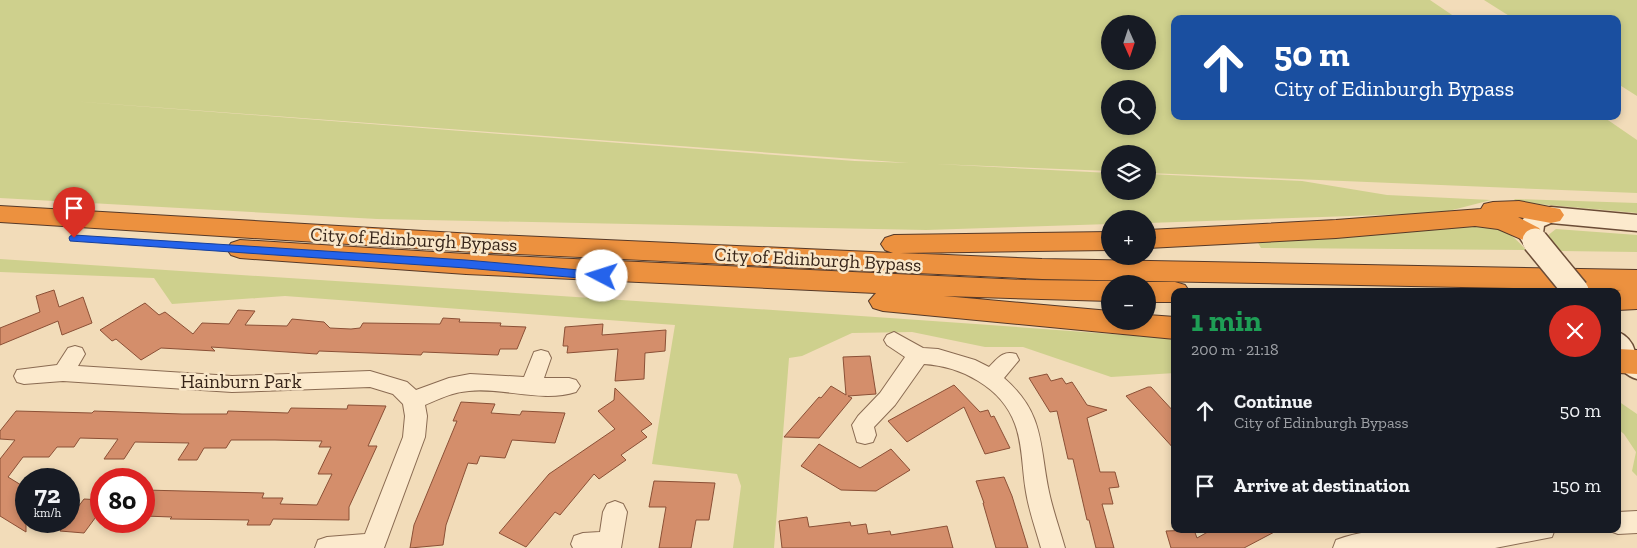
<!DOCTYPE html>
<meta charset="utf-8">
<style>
body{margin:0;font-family:"Zilla Slab",serif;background:#20242c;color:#f1f3f6;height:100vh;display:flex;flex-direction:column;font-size:19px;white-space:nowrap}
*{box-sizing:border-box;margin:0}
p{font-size:16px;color:#9ea1a6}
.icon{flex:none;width:28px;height:28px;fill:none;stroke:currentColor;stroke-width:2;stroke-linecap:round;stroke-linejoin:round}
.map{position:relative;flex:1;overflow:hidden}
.details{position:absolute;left:1171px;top:288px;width:450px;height:245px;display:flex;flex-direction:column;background:#171b24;border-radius:10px;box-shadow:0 2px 8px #0003}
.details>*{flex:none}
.guide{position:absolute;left:1171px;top:15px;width:450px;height:105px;border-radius:10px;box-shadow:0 2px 8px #0003;background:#1a4fa0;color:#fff;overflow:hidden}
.needle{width:32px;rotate:177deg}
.fabs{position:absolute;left:1101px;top:15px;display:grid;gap:10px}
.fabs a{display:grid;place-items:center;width:55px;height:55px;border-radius:50%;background:#171b24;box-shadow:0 2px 8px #0003;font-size:25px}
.speed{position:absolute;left:15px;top:468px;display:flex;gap:10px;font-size:25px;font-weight:700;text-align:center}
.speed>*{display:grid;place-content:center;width:65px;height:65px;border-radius:50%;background:#171b24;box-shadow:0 2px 8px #0003;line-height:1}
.speed small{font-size:12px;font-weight:400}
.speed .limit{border:8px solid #d22;background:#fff;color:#111}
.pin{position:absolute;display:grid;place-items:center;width:42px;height:42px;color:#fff;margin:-51px -21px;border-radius:50% 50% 50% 0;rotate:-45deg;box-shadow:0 0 5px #0007}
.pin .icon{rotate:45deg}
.me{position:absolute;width:55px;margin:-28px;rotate:275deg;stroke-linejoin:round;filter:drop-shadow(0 0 4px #0008)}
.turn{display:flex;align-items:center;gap:18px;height:105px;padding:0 20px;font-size:22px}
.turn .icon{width:65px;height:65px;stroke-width:2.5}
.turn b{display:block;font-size:35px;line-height:42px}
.round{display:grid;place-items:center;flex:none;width:52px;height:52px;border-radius:26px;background:#20242c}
.summary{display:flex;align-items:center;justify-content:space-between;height:85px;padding:0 20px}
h1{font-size:30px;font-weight:700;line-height:38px;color:#1e9e55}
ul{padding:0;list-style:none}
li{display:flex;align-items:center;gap:15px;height:75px;padding:0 20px}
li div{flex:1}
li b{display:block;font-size:19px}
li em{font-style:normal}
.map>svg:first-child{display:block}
.green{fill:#ced08d;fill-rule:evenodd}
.building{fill:#d48e6b;stroke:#8b5036}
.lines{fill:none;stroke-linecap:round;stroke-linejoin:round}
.street-casing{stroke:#8a6b52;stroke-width:2}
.secondary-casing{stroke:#6b4c36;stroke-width:3}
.highway-casing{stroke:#563928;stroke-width:2}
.street{fill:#fceacd;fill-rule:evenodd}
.secondary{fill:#fceacd;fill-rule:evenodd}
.highway{fill:#ec913f;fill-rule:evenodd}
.secondary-bridge-casing{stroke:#6b4c36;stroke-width:28;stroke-linecap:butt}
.secondary-bridge{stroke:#fceacd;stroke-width:25}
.route{fill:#2563eb;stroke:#184099}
.labels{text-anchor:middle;stroke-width:5;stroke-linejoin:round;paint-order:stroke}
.street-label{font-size:19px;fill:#372519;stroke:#f9e7c9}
</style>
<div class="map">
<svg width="1637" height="548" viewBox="0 0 1637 548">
<rect width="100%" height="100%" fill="#f2dcb9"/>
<!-- green -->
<g class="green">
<path d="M0 0H1430L1458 19H1175V116H1602L1637 140V193L1148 173V154H1110V171L936 164 1110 173V191H1148V174L1302 181 1387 195 1491 200 1441 213 1148 223V219H1110V224L926 230 377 219 0 198ZM1110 24H1148V61H1110ZM1110 89H1148V126H1110ZM70 101 909 163 855 161Z"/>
<polygon points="1484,0 1637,0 1637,96 1618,84 1618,19 1514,19"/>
<polygon points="1514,199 1637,203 1637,213 1517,202"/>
<path d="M1478 225C1503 227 1510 232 1526 250L1261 248 1257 241 1304 240Z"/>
<polygon points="1556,229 1637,235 1637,252 1560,251 1547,236"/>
<path d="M0 259C384 285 768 308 1152 337L1175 340V373L1111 377 1023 347H985L912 332 852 333 802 356 789 358 774 548H733L741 486 737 474 652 464 675 325 285 296 172 304 154 278 0 272Z"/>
<polygon points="1618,401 1637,414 1637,476 1632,471 1636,452 1624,434 1618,429"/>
</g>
<!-- building -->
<g class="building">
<polygon points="54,290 59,307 83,297 92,323 62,335 58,321 0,345 0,328 40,312 36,296"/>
<polygon points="145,303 159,315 165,312 193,334 202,323 229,324 238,310 255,311 245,325 287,326 292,319 324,322 330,328 351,329 360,328 363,323 440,324 443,318 460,319 459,322 501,323 500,326 526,327 517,349 500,349 498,355 423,352 421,355 319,351 317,354 211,347 215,351 161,348 141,360 116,339 112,341 100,330"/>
<polygon points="603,324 602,335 666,330 665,351 645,353 644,379 615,381 618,349 567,353 568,346 563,346 565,327"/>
<polygon points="870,356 876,394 848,396 852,398 819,438 784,437 819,397 821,398 831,386 846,395 843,357"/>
<polygon points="1047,374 1051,381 1062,378 1066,384 1072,382 1087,405 1107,410 1087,418 1100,472 1115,472 1119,487 1109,488 1113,504 1102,504 1114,548 1096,548 1089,520 1087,520 1073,459 1068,459 1057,411 1050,412 1029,378"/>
<polygon points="954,385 980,412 988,410 991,417 994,416 1010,448 985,454 964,407 907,442 888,421"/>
<polygon points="1148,387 1151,387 1175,413 1175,450 1126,396"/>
<polygon points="615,388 652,424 641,431 647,437 621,455 626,460 599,479 594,474 560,515 555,512 526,547 499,533 549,474 615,429 598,411 614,400"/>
<polygon points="461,402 495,404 491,413 520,415 522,411 565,413 555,443 512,440 505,458 480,456 477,464 468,463 446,525 443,545 410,548 414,525 457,421 453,421"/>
<polygon points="348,405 386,406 368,446 377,446 349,507 349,520 273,519 270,525 247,525 249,520 170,519 172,517 144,516 144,490 264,493 262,498 283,498 280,504 317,505 332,474 318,474 331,447 319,447 322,441 275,440 231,440 226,448 204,448 197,460 178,460 189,443 135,442 124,459 104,459 118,439 80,438 74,447 57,447 49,457 23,457 8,477 26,488 26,532 0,516 0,459 15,440 0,439 0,431 16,411 92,413 94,411 182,414 227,414 228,411 288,413 291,408 347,409"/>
<polygon points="819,444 860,468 891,449 910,470 876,491 841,490 801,466"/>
<polygon points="1004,477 1012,496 1028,548 996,548 983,503 984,503 976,481"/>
<polygon points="654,481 715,483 709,520 696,520 691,548 659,548 666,507 649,507"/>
<polygon points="84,499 101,500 101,510 84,533 60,531"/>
<polygon points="807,517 809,527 850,522 851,526 866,524 868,534 890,531 891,535 947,526 953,548 782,548 779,521"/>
<polygon points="1213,529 1280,529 1244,548 1171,548 1166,531 1194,530 1197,538"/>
</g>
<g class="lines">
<defs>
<g id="street">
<path d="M894 332 923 348 938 349 975 360 989 367C998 358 1003 350 1016 354L1019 360 1004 378C1045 414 1039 444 1049 492 1053 511 1060 530 1065 548H1041C1036 530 1029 511 1026 492 1022 470 1023 445 1015 424 1002 387 960 366 924 364L895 405 874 427 876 435 873 442 865 444 857 442 852 425 858 416 880 393 905 357 887 345 884 340 887 335Z"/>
<path d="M75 346 82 348 85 354 78 366 232 376 370 371 407 382 416 390 449 378 470 374 524 377 534 352 541 350 548 352 551 358 544 378H569L576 380 580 386 576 392C543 403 502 387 469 391 453 392 439 399 425 405L427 416 425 437 384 548H315L318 540 327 537 365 534 403 437 405 416 403 404 393 394 370 387 232 392 63 381 24 384 17 382 14 376 17 370 57 365 68 348Z"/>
<polygon points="615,501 623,504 627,512 621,548 573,548 571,544 574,536 583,533 600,532 603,512 607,504"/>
<polygon points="1637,511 1637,533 1618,534 1610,531 1609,529 1618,529 1618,512"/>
<path d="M1476 529H1555L1552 537 1495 548H1333L1336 540C1380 523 1430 534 1476 529Z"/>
</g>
<g id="secondary">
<path d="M1551 207 1637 215V231L1551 223 1544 226 1543 233 1548 241 1544 247 1535 250 1526 247 1517 234C1523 212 1530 211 1551 207Z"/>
<path d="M1618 332C1637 340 1637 358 1637 379 1614 372 1615 353 1618 332Z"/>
</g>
<g id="highway">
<polygon points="1519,201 1560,209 1564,215 1560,221 1551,223 1518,217 1539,228 1543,234 1539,240 1530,243 1498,229 1475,226 1336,238 1148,248 1148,230 1336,220 1481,209 1484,204 1493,202"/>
<polygon points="0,206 474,234 893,253 885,250 881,244 885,238 894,235 1110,232 1110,250 900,253 1042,259 1637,270 1637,309 1618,310 1618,291 1613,291 1621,290 1042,279 474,252 0,222"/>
<polygon points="240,240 466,254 1026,280 1110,281 1120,284 1110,284 1110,301 944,296 1110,311 1110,321 1148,321 1148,315 1175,317 1175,339 883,311 873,308 869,301 876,293 466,274 240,258 231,255 227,249 231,243"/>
<polygon points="1148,282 1175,282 1185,285 1189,291 1175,291 1175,302 1148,302 1148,284 1142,284"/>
<polygon points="1618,349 1637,350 1637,374 1618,373"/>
</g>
</defs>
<!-- street casing -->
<use href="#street" class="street-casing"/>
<!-- secondary casing -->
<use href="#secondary" class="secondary-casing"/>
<!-- highway casing -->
<use href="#highway" class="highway-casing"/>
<!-- street -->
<use href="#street" class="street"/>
<!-- secondary -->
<use href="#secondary" class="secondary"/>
<!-- highway -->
<use href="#highway" class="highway"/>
<defs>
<polyline id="secondary-bridge" points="1535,241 1576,291"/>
</defs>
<!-- secondary-bridge casing -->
<use href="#secondary-bridge" class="secondary-bridge-casing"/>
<!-- secondary-bridge -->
<use href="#secondary-bridge" class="secondary-bridge"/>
</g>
<!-- route -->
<polygon class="route" points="74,235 466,260 602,272 607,276 602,280 466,268 70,241 69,238 70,236"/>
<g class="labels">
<!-- street labels -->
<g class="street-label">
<text transform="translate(414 239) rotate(3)" y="7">City of Edinburgh Bypass</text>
<text transform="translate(818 259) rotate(3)" y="7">City of Edinburgh Bypass</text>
<text x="241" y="388">Hainburn Park</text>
</g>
</g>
</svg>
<div class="fabs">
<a><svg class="needle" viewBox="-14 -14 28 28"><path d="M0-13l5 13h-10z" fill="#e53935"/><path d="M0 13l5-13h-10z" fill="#9ea1a6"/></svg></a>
<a><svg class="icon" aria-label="search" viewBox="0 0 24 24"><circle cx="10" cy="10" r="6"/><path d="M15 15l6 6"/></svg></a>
<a><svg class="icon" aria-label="layers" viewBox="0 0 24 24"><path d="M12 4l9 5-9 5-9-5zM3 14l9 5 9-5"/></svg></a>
<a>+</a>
<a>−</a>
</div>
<div class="speed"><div>72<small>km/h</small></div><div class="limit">80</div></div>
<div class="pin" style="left:74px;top:238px;background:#d93025"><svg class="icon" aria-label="arrive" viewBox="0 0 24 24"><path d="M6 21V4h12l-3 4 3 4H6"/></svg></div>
<svg class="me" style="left:602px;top:276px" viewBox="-20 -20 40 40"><circle r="19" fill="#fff"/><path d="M0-13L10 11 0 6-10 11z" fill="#2563eb"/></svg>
<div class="guide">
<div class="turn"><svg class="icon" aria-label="ahead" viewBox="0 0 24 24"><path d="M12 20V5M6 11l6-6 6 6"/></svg><div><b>50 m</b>City of Edinburgh Bypass</div></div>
</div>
<section class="details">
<div class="summary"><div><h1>1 min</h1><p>200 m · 21:18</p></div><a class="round" style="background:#d93025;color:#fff"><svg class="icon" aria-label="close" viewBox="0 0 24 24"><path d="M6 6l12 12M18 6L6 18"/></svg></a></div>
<ul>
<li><svg class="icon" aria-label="ahead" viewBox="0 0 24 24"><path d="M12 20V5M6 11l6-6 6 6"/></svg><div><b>Continue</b><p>City of Edinburgh Bypass</p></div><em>50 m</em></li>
<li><svg class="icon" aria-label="arrive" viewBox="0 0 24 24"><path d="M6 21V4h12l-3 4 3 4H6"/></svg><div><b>Arrive at destination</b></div><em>150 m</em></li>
</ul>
</section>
</div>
